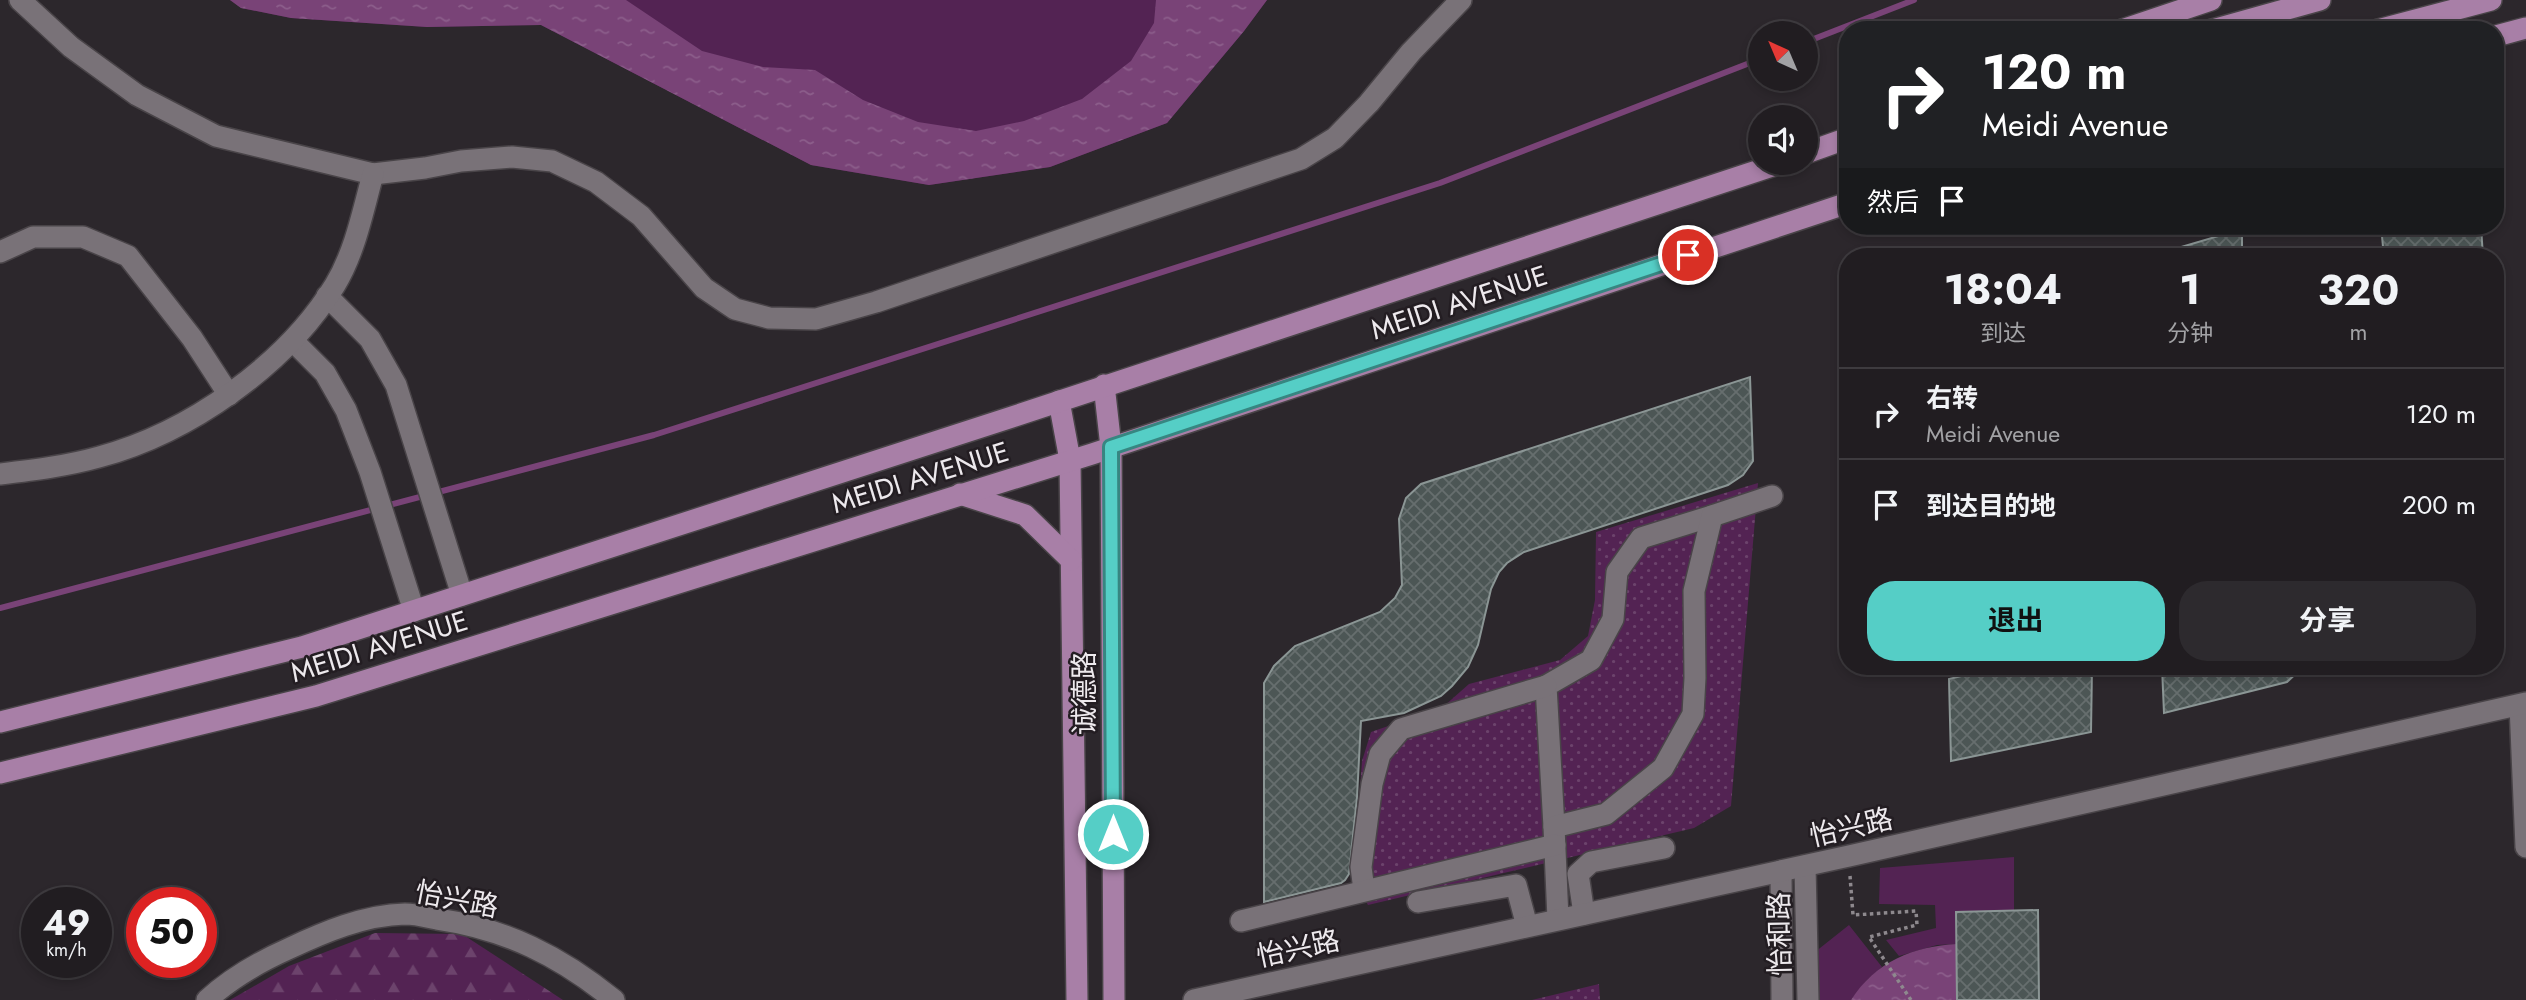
<!DOCTYPE html>
<html lang="zh">
<meta charset="utf-8">
<style>
body{margin:0;font-family:Jost,"Noto Sans SC",sans-serif;background:#2d2a2e;color:#f1f3f6;height:100vh;display:flex;flex-direction:column;font-size:26px;white-space:nowrap}
*{box-sizing:border-box;margin:0}
p{font-size:23px;color:#a2a2a5}
.icon{flex:none;width:38px;height:38px;fill:none;stroke:currentColor;stroke-width:2;stroke-linecap:round;stroke-linejoin:round}
.map{position:relative;flex:1;overflow:hidden}
.sheet{position:absolute;left:1839px;top:248px;width:665px;height:427px;display:flex;flex-direction:column;background:#211d21;border-radius:28px;box-shadow:0 4px 10px #0003,0 0 0 2px #3e3b3f}
.sheet>*{flex:none}
.banner{position:absolute;left:1839px;top:21px;width:665px;height:214px;border-radius:28px;box-shadow:0 4px 10px #0003,0 0 0 2px #3e3b3f;background:#202124;color:#fff;overflow:hidden}
.needle{width:46px;rotate:316deg}
.controls{position:absolute;left:1748px;top:21px;display:grid;gap:14px}
.controls a{display:grid;place-items:center;width:70px;height:70px;border-radius:50%;background:#211d21;box-shadow:0 4px 10px #0003,0 0 0 2px #3e3b3f;font-size:35px}
.speed{position:absolute;left:21px;top:887px;display:flex;gap:14px;font-size:35px;font-weight:700;text-align:center}
.speed>*{display:grid;place-content:center;width:91px;height:91px;border-radius:50%;background:#211d21;box-shadow:0 4px 10px #0003,0 0 0 2px #3e3b3f;line-height:1}
.speed small{font-size:18px;font-weight:400}
.speed .limit{border:10px solid #d22;background:#fff;color:#111}
.pin{position:absolute;display:grid;place-items:center;width:60px;height:60px;color:#fff;margin:-30px;border:4px solid #fff;border-radius:50%;box-shadow:0 2px 7px #0007}
.me{position:absolute;width:77px;margin:-38px;rotate:0deg;stroke-linejoin:round;filter:drop-shadow(0 0 5px #0008)}
.turn{display:flex;align-items:center;gap:24px;height:147px;padding:0 28px;font-size:32px}
.turn .icon{width:91px;height:91px;stroke-width:2.5}
.turn b{display:block;font-size:49px;line-height:60px}
.then{display:flex;align-items:center;height:66px;padding:0 28px;background:#0003;gap:14px;font-size:26px}
.eta{display:flex;justify-content:space-evenly;align-items:center;height:119px;text-align:center}
.eta b{font-size:42px;font-weight:700;line-height:49px}
.primary-button{display:flex;gap:14px;margin-top:auto;padding:14px 28px}
.primary-button a{flex:1;height:80px;border-radius:28px;background:#55cec6;color:#111;font-size:28px;font-weight:700;line-height:80px;text-align:center}
.primary-button a+a{background:#2d2a2e;color:#f1f3f6}
ul{padding:0;list-style:none}
li{display:flex;align-items:center;gap:21px;height:91px;padding:0 28px;border-top:2px solid #3e3b3f}
li div{flex:1}
li b{display:block;font-size:26px}
li em{font-style:normal}
.map>svg:first-child{display:block}
.grass{fill:#532353}
.forest{fill:url(#forest-firs)}
.park{fill:url(#park-dots)}
.water{fill:url(#water-ripples)}
.lines{fill:none;stroke-linecap:round;stroke-linejoin:round}
.stream{stroke:#794377;stroke-width:6}
.building{fill:url(#building-cross-hatch);stroke:#8b9695;stroke-width:2}
.minor-casing{stroke:#494448;stroke-width:24}
.major-casing{stroke:#494448;stroke-width:24}
.path{stroke:#8e898e;stroke-width:3.5;stroke-dasharray:3.5 3.5;stroke-linecap:butt}
.minor{stroke:#797278;stroke-width:21}
.major{stroke:#a87fa7;stroke-width:21}
.route-casing{stroke:#378681;stroke-width:18}
.route{stroke:#55cec6;stroke-width:12}
.labels{text-anchor:middle;stroke-width:5;stroke-linejoin:round;paint-order:stroke}
.street-label{font-size:28px;fill:#ede9ed;stroke:#231d22}
</style>
<div class="map">
<svg width="2526" height="1000" viewBox="0 0 2526 1000">
<defs>
<pattern id="forest-firs" width="22" height="20" patternUnits="userSpaceOnUse" patternTransform="scale(1.75)"><rect width="22" height="20" fill="#532353"/><path d="M5 1l3.5 6h-7zM16 11l3.5 6h-7z" fill="#6c436c"/></pattern>
<pattern id="park-dots" width="8" height="8" patternUnits="userSpaceOnUse" patternTransform="scale(1.75)"><rect width="8" height="8" fill="#532353"/><path d="M2 2h.1M6 6h.1" fill="none" stroke="#6c436c" stroke-width="1.8" stroke-linecap="round"/></pattern>
<pattern id="water-ripples" width="26" height="14" patternUnits="userSpaceOnUse" patternTransform="scale(1.75)"><rect width="26" height="14" fill="#794377"/><path d="M2 4q2-2 4 0t4 0M15 11q2-2 4 0t4 0" fill="none" stroke="#8c5e8b"/></pattern>
<pattern id="building-cross-hatch" width="8" height="8" patternUnits="userSpaceOnUse" patternTransform="scale(1.75)"><rect width="8" height="8" fill="#4c5655"/><path d="M0 0l8 8M0 8l8-8" fill="none" stroke="#666e6e"/></pattern>
</defs>
<rect width="100%" height="100%" fill="#2c272c"/>
<!-- grass -->
<g class="grass">
<polygon points="230,0 1267,0 1244,31 1167,123 1050,167 929,185 811,165 541,25 427,27 291,18 241,8"/>
<polygon points="2014,857 2014,911 1957,944 1937,945 1899,956 1886,940 1936,928 1935,905 1879,904 1880,868"/>
<polygon points="1849,925 1882,967 1867,980 1851,1000 1815,1000 1815,952"/>
</g>
<!-- forest -->
<polygon class="forest" points="375,933 462,934 563,1000 230,1000 289,966"/>
<!-- park -->
<g class="park">
<polygon points="1758,483 1731,806 1694,828 1368,905 1354,880 1362,761 1371,732 1443,707 1469,684 1560,660 1588,636 1595,600 1596,532"/>
<polygon points="1599,984 1600,1000 1532,1000"/>
</g>
<!-- water -->
<g class="water">
<polygon points="230,0 626,0 702,51 763,67 815,70 863,100 918,122 976,131 1024,121 1082,99 1131,61 1154,23 1156,0 1267,0 1244,31 1167,123 1050,167 929,185 811,165 541,25 427,27 291,18 241,8"/>
<path d="M1957 944V1000H1851C1875 962 1914 946 1957 944Z"/>
</g>
<g class="lines">
<!-- stream -->
<g class="stream">
<polyline points="1806,42 1914,0"/>
<polyline points="0,608 654,435 1440,183 1760,59"/>
</g>
</g>
<!-- building -->
<g class="building">
<polygon points="2381,226 2481,226 2483,257 2384,257"/>
<polygon points="2242,229 2242,257 2162,257 2161,253"/>
<polygon points="1750,377 1753,461 1743,475 1728,485 1524,552 1507,563 1499,572 1491,589 1478,645 1468,667 1452,686 1441,696 1404,713 1361,721 1357,797 1349,874 1345,880 1341,883 1264,902 1264,683 1274,666 1295,646 1380,612 1395,598 1402,585 1399,519 1406,498 1421,484"/>
<polygon points="1999,667 2092,667 2091,732 1951,761 1949,679"/>
<polygon points="2162,667 2303,667 2287,682 2164,713"/>
<polygon points="2038,910 2039,1000 1957,1000 1956,912"/>
</g>
<g class="lines">
<defs>
<g id="minor">
<polyline points="20,0 71,47 137,95 216,136 373,174 425,168 461,161 512,157 552,161 596,182 641,216 704,288 735,309 769,318 816,319 876,302 1301,159 1335,138 1369,103 1411,52 1461,0"/>
<polyline points="0,252 33,237 83,237 128,256 192,338 229,395"/>
<polyline points="327,296 370,339 396,385 462,595"/>
<polyline points="293,341 325,373 346,410 370,472 414,611"/>
<path d="M0 474C34 470 67 466 99 457 189 433 286 365 335 285 355 252 363 211 373 174"/>
<polyline points="2520,705 2526,847"/>
<polyline points="1554,827 1546,686 1591,660 1613,619 1617,572 1641,538 1712,516"/>
<polyline points="1805,866 1808,1000"/>
<polyline points="1781,871 1782,1000"/>
<polyline points="1364,890 1361,867 1372,784 1380,754 1401,729 1546,686"/>
<polyline points="1418,902 1516,885 1527,926"/>
<polyline points="1584,914 1578,874 1591,862 1664,848"/>
<polyline points="1558,919 1554,827 1606,814 1663,768 1693,714 1695,678 1694,591 1712,516 1772,496"/>
<polyline points="1241,921 1555,845"/>
<path d="M207 1000C231 978 259 962 288 949 324 932 364 915 405 914 416 914 427 917 437 919 506 929 560 956 614 1000"/>
<polyline points="1194,1000 1849,856 2526,703"/>
</g>
<g id="major">
<polyline points="2122,30 2211,0"/>
<polyline points="2212,30 2320,0"/>
<polyline points="2378,30 2491,0"/>
<polyline points="2496,36 2526,28"/>
<polyline points="1806,153 1848,138"/>
<polyline points="1104,385 1111,447 1114,1000"/>
<polyline points="1059,401 1070,460 1077,1000"/>
<polyline points="960,494 1025,515 1071,560"/>
<polyline points="0,722 302,647 1012,417 1781,163"/>
<polyline points="0,773 316,696 1092,454 1848,203"/>
</g>
</defs>
<!-- minor casing -->
<use href="#minor" class="minor-casing"/>
<!-- major casing -->
<use href="#major" class="major-casing"/>
<!-- path -->
<polyline class="path" points="1850,876 1853,915 1916,911 1917,925 1869,937 1911,1000"/>
<!-- minor -->
<use href="#minor" class="minor"/>
<!-- major -->
<use href="#major" class="major"/>
</g>
<g class="lines">
<defs>
<polyline id="route" points="1113,834 1111,447 1688,255"/>
</defs>
<!-- route casing -->
<use href="#route" class="route-casing"/>
<!-- route -->
<use href="#route" class="route"/>
</g>
<g class="labels">
<!-- street labels -->
<g class="street-label">
<text transform="translate(1459 302) rotate(-18)" y="10">MEIDI AVENUE</text>
<text transform="translate(920 477) rotate(-17)" y="10">MEIDI AVENUE</text>
<text transform="translate(379 646) rotate(-17)" y="10">MEIDI AVENUE</text>
<text transform="translate(1084 693) rotate(-90)" y="10">诚德路</text>
<text transform="translate(1851 827) rotate(-13)" y="10">怡兴路</text>
<text transform="translate(457 899) rotate(11)" y="10">怡兴路</text>
<text transform="translate(1779 934) rotate(-91)" y="10">怡和路</text>
<text transform="translate(1298 948) rotate(-12)" y="10">怡兴路</text>
</g>
</g>
</svg>
<div class="controls">
<a><svg class="needle" viewBox="-14 -14 28 28"><path d="M0-13l5 13h-10z" fill="#e53935"/><path d="M0 13l5-13h-10z" fill="#a2a2a5"/></svg></a>
<a><svg class="icon" aria-label="sound" viewBox="0 0 24 24"><path d="M4 9h4l5-4v14l-5-4H4zM17 9q2 3 0 6"/></svg></a>
</div>
<div class="speed"><div>49<small>km/h</small></div><div class="limit">50</div></div>
<div class="pin" style="left:1688px;top:255px;background:#d93025"><svg class="icon" aria-label="arrive" viewBox="0 0 24 24"><path d="M6 21V4h12l-3 4 3 4H6"/></svg></div>
<svg class="me" style="left:1113px;top:834px" viewBox="-20 -20 40 40"><circle r="17" fill="#55cec6" stroke="#fff" stroke-width="3"/><path d="M0-11L8 9 0 5-8 9z" fill="#fff"/></svg>
<div class="banner">
<div class="turn"><svg class="icon" aria-label="right" viewBox="0 0 24 24"><path d="M7 20v-9h11M14 6l5 5-5 5"/></svg><div><b>120 m</b>Meidi Avenue</div></div>
<div class="then">然后<svg class="icon" aria-label="arrive" viewBox="0 0 24 24"><path d="M6 21V4h12l-3 4 3 4H6"/></svg></div>
</div>
<section class="sheet">
<div class="eta">
<div><b>18:04</b><p>到达</p></div>
<div><b>1</b><p>分钟</p></div>
<div><b>320</b><p>m</p></div>
</div>
<ul>
<li><svg class="icon" aria-label="right" viewBox="0 0 24 24"><path d="M7 20v-9h11M14 6l5 5-5 5"/></svg><div><b>右转</b><p>Meidi Avenue</p></div><em>120 m</em></li>
<li><svg class="icon" aria-label="arrive" viewBox="0 0 24 24"><path d="M6 21V4h12l-3 4 3 4H6"/></svg><div><b>到达目的地</b></div><em>200 m</em></li>
</ul>
<div class="primary-button"><a>退出</a><a>分享</a></div>
</section>
</div>
